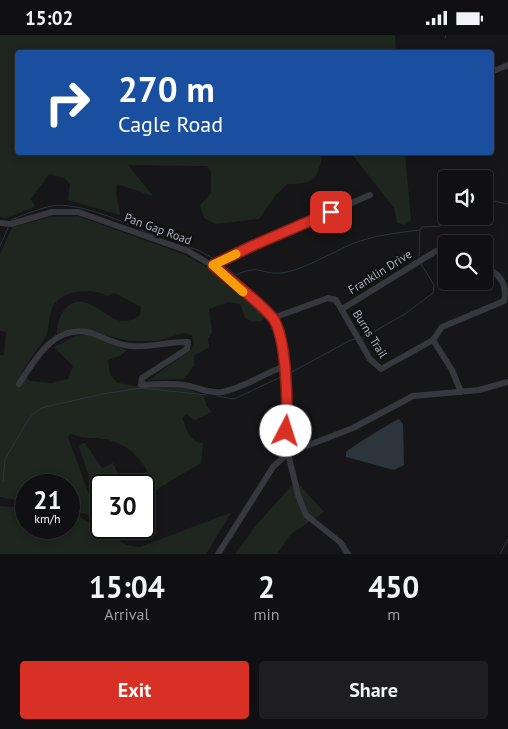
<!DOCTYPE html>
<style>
body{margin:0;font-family:"PT Sans",sans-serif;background:#1e1e20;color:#f1f3f6;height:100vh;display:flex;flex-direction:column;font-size:19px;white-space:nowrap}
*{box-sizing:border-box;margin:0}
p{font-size:16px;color:#9c9d9f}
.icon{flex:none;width:28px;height:28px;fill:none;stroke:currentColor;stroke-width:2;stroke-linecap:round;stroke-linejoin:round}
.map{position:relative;height:519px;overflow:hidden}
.side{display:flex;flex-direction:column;background:#101012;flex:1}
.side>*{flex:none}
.hud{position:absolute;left:15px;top:15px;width:479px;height:105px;border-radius:5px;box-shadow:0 2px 8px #0003,0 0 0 1px #303032;background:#1a4fa0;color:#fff;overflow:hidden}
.fabs{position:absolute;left:438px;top:135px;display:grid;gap:10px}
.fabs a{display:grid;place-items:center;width:55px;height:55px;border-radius:5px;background:#101012;box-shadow:0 2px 8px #0003,0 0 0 1px #303032;font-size:25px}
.speed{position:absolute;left:15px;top:439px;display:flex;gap:10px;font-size:25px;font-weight:700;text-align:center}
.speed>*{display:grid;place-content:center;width:65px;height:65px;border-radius:50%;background:#101012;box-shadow:0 2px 8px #0003,0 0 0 1px #303032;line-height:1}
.speed small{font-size:12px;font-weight:400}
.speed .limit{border:2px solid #111;border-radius:8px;background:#fff;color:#111}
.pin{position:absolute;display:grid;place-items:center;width:42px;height:42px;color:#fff;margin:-21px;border-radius:10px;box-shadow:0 2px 8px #0006}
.me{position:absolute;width:55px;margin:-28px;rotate:5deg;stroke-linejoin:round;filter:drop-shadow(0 0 4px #0008)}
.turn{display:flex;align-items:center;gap:18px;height:105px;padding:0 20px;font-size:22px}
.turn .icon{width:65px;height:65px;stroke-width:2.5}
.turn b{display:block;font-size:35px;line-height:42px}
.eta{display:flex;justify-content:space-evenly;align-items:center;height:85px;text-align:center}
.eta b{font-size:30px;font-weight:700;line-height:35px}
.primary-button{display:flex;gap:10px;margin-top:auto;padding:10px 20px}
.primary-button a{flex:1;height:58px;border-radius:5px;background:#d93025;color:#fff;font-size:20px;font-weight:700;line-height:58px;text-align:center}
.primary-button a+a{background:#1e1e20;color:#f1f3f6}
.status{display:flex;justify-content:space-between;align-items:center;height:35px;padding:0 25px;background:#101012;direction:ltr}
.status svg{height:14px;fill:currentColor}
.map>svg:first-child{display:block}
.green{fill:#1e261f}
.water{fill:#2c353c}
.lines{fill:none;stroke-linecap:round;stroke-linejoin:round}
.stream{stroke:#2c353c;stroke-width:1}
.minor{stroke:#37383d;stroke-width:6}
.route-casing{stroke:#8d1f18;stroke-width:12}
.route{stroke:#d93025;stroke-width:9}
.slow{stroke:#f59e0b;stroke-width:9}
.labels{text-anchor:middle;stroke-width:5;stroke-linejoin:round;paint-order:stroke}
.street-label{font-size:12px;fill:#a8adb8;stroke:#111113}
</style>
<div class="status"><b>15:02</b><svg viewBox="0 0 49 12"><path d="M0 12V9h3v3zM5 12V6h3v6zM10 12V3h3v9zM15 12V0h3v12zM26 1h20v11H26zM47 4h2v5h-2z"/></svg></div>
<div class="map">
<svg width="508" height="519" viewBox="0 0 508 519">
<rect width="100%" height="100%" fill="#161618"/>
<!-- green -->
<g class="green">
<path d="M0 0H395L396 17 18 18V118H323C317 144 316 149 288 149L276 160 259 184 216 189 204 183 200 170 211 158V137L207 131 128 130 153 161 117 149C114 163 120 168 120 180L68 165 70 149 64 143 49 139 31 164 35 172 6 183 0 182Z"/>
<polygon points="351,118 405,118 411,185 405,190 397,188 394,173"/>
<path d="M78 181 183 219 210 234 266 281 262 286 252 287 245 283 240 269 228 267 209 274 212 297 208 304 209 312 194 321V331L184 344 148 345 190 316 194 309 192 300 183 298 158 306H129L75 293 57 299C57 283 66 261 87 268 108 276 117 296 140 280L141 272 115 258 107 261C92 252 63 255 53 271 48 280 50 292 46 301 39 313 29 325 22 337L30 346 51 348 68 344 73 331 54 312 76 301 88 300 127 315 121 320 108 325 110 340 118 348 136 351H181L204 361 206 370 212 377 195 385 186 379 182 383C187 394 189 407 203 408L201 428 144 462V450H132L147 436C137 416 119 405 97 403 91 403 82 403 77 401 75 400 73 399 70 399L68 402 98 484 69 473V450H26V467L0 462V320H4L6 297 0 296V219L12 192 51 182Z"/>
<polygon points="83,408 85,408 102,433 113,428 123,450 101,450 101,476 80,415 79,411"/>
<polygon points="296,446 324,477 290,500 277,519 235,519 258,488"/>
<polygon points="0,471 26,473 26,492 69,492 69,477 73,478 127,510 140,512 232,477 206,519 0,519"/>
</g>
<!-- water -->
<path class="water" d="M399 384 403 389 404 430 394 435 346 422V417C348 414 395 385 399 384Z"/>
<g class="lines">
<!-- stream -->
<g class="stream">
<polyline points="445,3 446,0"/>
<polyline points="484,164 508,169"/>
<path d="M11 185C23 180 38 174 51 171 78 166 130 189 155 201"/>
<polyline points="0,211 8,193"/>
<polyline points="185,211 198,215 216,225"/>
<polyline points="419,221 420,196"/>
<path d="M223 230 236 240C259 229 260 239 280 238 297 238 335 216 352 209 375 200 396 198 420 195L422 192 441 191 449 181"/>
<polyline points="363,303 405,279 433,258 434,250 421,229"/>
<polyline points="288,339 351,305 356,304"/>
<polyline points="217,361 234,364 281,342"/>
<polyline points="3,446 5,424 30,382 41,373 102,359 141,353 207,360"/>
<polyline points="500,519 508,504"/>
</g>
<!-- minor -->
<g class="minor">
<polyline points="491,37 508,30"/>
<polyline points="0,188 11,189 52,177 78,177 188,216 213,231 273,283 281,307 288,366 286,396 288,418 298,460 306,480 340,507 348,519"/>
<polyline points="213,231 252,211 370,160"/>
<polyline points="342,274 436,216 446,217"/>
<path d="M273 283 328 263 336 265 370 324 381 334 433 305 442 292 504 266C508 248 499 238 484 232"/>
<polyline points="433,305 452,335 461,357"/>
<path d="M19 349C35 324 55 288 91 298 105 303 116 310 131 311 151 313 169 306 188 307L187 314 142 343 141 350C155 349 170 348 184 350 198 352 208 359 222 357 245 353 262 339 283 332"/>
<polyline points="218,519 273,432 288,418 353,393 413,361 479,355 508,347"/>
</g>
</g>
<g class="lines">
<defs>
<path id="route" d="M286 396C288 372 287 300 272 282 255 263 232 247 213 230L252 211 331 177"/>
</defs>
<!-- route casing -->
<use href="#route" class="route-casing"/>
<!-- route -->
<use href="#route" class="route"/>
<!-- slow -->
<polyline class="slow" points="236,219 213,230 243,257"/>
</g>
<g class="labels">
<!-- street labels -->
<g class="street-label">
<text transform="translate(158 194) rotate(20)" y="4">Pan Gap Road</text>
<text transform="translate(380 237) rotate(-32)" y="4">Franklin Drive</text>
<text transform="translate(370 299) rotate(58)" y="4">Burns Trail</text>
</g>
</g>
</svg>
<div class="fabs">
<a><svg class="icon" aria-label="sound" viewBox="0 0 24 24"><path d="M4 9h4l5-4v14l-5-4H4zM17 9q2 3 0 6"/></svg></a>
<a><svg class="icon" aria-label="search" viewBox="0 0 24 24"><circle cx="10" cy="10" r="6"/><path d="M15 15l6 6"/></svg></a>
</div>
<div class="speed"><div>21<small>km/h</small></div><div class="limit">30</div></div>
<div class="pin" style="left:331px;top:177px;background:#d93025"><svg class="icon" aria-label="arrive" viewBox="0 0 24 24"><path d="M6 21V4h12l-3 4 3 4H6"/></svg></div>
<svg class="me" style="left:286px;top:396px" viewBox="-20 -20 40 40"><circle r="19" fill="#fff"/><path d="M0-13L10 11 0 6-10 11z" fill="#d93025"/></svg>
<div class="hud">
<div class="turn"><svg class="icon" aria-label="right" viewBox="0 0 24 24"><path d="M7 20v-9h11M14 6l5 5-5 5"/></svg><div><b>270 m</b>Cagle Road</div></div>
</div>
</div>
<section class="side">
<div class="eta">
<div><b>15:04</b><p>Arrival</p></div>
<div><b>2</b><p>min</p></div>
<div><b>450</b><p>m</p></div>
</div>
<div class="primary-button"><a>Exit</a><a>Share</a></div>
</section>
